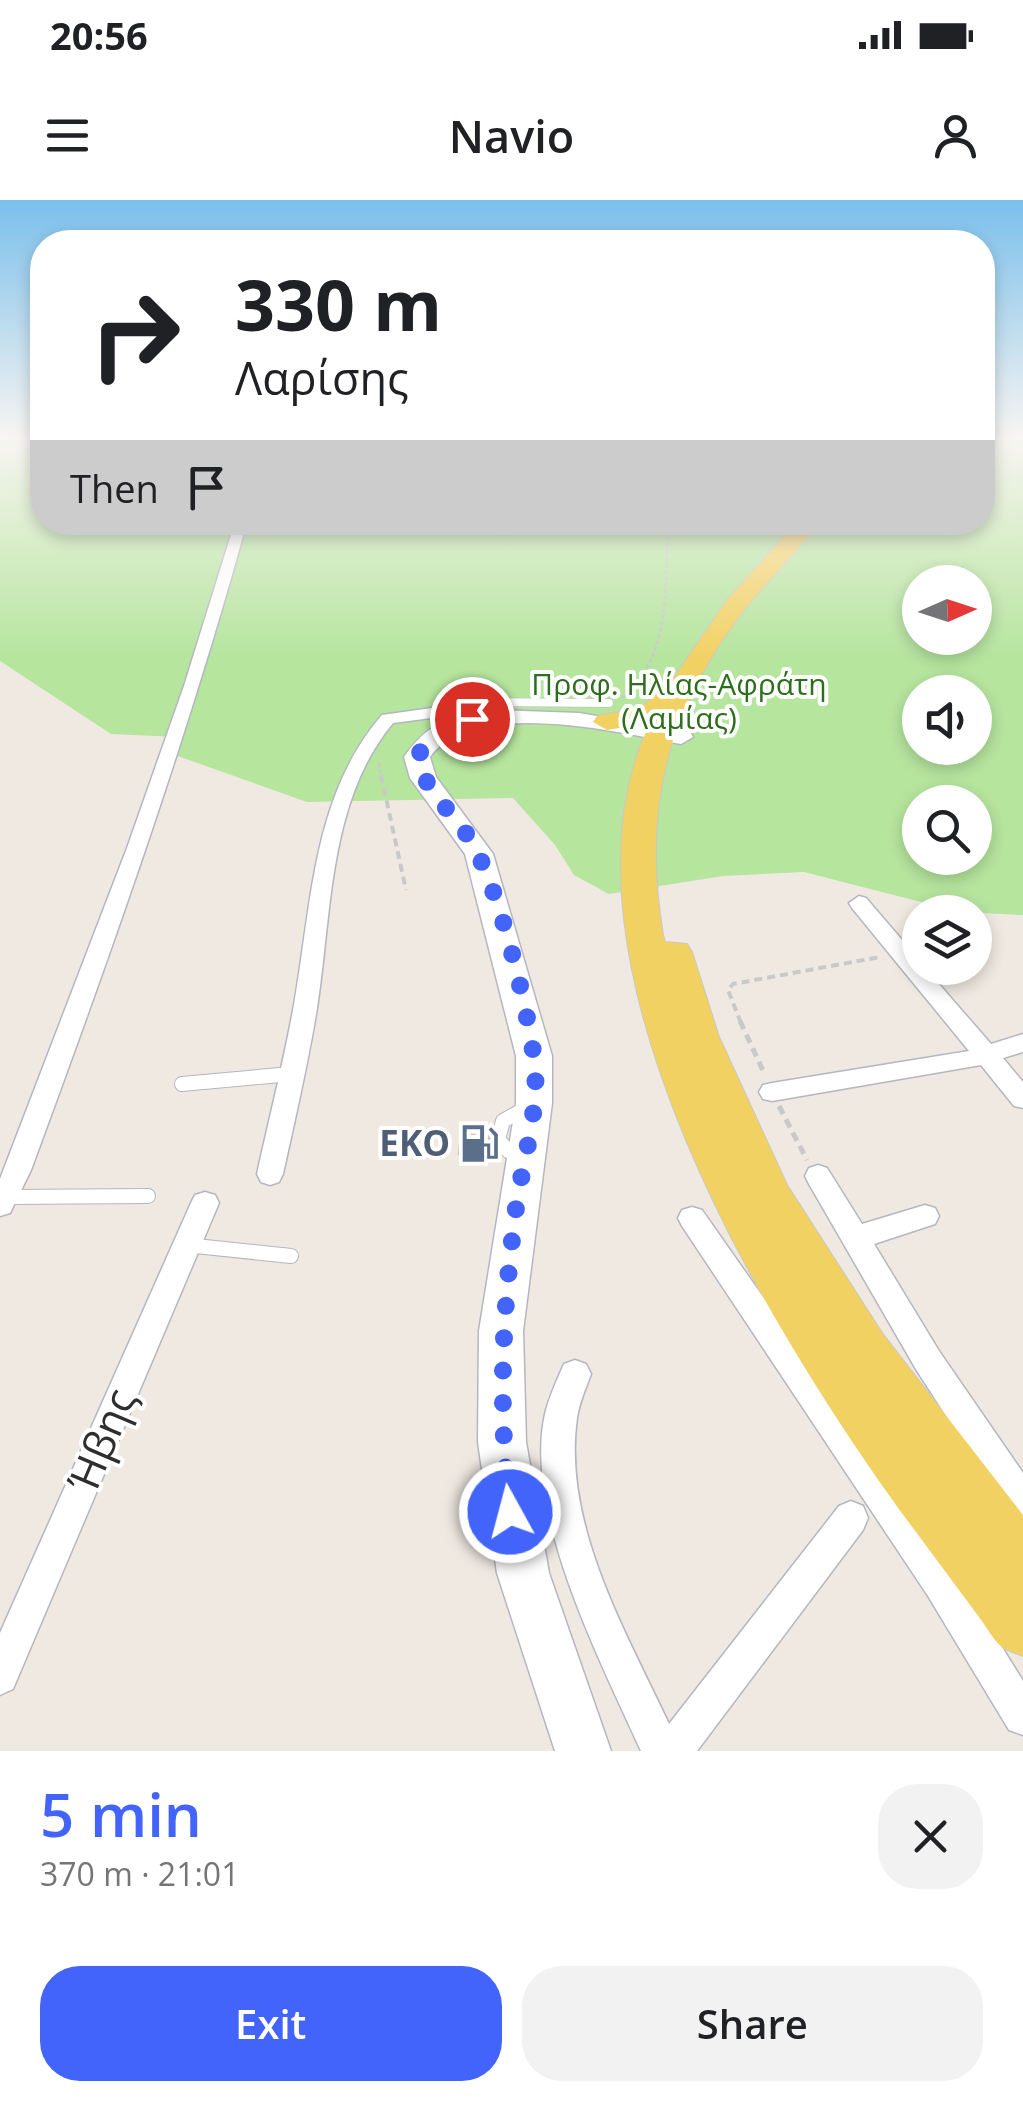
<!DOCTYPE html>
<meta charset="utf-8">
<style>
body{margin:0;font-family:"Open Sans",sans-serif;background:#f2f2f2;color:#202124;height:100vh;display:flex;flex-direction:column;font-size:38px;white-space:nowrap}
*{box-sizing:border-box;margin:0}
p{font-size:32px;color:#757577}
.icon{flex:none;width:55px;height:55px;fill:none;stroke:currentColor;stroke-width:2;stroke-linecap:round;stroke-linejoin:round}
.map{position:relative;height:1551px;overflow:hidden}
.side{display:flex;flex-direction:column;background:#fff;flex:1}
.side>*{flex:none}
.guide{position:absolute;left:30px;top:30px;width:965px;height:305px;border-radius:40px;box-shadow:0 5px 15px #0003;background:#fff;color:#202124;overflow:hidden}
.needle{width:65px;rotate:87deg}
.buttons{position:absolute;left:902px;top:365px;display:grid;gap:20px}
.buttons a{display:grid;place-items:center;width:90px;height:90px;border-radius:50%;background:#fff;box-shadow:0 5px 15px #0003;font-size:50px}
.pin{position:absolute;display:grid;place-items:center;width:85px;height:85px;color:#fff;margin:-42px;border:5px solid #fff;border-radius:50%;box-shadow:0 2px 10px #0007}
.me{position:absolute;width:110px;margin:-55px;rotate:353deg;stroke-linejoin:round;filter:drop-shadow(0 0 8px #0008)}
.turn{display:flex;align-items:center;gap:35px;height:210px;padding:0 40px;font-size:45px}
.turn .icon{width:130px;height:130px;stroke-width:2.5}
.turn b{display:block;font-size:70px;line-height:85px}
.then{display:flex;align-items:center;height:95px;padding:0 40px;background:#0003;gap:20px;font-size:38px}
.round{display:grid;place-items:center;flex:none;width:105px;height:105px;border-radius:40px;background:#f2f2f2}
.head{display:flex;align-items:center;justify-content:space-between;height:170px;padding:0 40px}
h1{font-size:60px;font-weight:600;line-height:75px;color:#4264fb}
.cta{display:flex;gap:20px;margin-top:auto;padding:20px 40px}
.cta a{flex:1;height:115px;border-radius:40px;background:#4264fb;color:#fff;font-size:40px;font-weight:600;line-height:115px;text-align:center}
.cta a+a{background:#f2f2f2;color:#202124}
.status{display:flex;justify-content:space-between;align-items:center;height:70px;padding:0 50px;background:#fff;direction:ltr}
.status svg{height:28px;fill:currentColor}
header{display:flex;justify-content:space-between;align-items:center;height:130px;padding:0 40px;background:#fff;font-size:45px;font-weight:600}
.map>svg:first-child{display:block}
.green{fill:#b6e59e;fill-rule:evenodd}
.building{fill:#cbc7bf;stroke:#cbc5ba;stroke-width:2.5}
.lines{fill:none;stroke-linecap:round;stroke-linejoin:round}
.service-far1-casing{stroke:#b4b7c1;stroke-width:9}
.service-casing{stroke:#b4b7c1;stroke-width:16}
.minor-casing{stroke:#b4b7c1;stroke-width:3}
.secondary-casing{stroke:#b4b7c1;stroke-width:3}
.primary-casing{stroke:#c9c9c9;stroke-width:2}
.path-far2{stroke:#c9c9c9;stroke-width:2.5;stroke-dasharray:4 2.5;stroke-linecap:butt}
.path-far1{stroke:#c9c9c9;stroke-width:4;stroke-dasharray:8 5;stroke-linecap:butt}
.path{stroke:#c9c9c9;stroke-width:5;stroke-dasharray:9 6;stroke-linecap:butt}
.service-far1{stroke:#fff;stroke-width:8}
.service{stroke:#fff;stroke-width:14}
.minor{fill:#fff;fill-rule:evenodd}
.secondary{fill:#fff;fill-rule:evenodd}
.primary{fill:#f2d163;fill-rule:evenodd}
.route{stroke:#4264fb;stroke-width:18;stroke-dasharray:0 32.4}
.labels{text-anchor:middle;stroke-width:8;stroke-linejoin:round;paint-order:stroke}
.far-park-label{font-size:30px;fill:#2c6e1b;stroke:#fff}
.service-label{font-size:35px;font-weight:bold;fill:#4e5e75;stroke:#fff;text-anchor:end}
.near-street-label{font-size:42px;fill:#2e2e2e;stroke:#fff}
</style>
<div class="status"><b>20:56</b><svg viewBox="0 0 49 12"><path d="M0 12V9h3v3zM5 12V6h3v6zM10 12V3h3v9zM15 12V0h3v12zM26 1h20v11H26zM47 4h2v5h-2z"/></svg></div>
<header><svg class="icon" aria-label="menu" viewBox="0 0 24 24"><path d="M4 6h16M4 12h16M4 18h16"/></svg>Navio<svg class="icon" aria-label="person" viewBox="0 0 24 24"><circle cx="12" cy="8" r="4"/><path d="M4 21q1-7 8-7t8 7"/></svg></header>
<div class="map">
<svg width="1023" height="1551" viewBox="0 0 1023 1551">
<rect width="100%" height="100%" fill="#efe9e1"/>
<!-- green -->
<path class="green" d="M0 240H42V322H982L983 240H1023V715L960 712 804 672 723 676 609 694 574 675 555 645 513 598 307 602 175 555 179 537 111 534 0 461ZM920 382H975V438H920ZM920 492H975V548H920ZM920 602H975V658H920Z"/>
<!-- building -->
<polygon class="building" points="461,935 488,936 493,955 459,954"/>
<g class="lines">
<defs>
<polyline id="service-far1" points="436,514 467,502 609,503"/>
<g id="service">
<polyline points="182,884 291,874"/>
<polyline points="508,951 498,939 503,921 519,912"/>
<polyline points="7,997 148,996"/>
<polyline points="186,1045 291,1056"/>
</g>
<g id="minor">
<path d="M235 322H247C186 542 110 756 31 970L10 1013 0 1016V979L127 648 184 486Z"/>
<path d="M432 508 464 522 456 527 431 518 393 523C328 601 332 712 317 808 308 864 295 919 283 974L279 982 270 985 261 982 257 974C269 919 283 865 293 810 312 708 311 597 382 515Z"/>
<polygon points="859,696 866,698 920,761 920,768 925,768 991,844 1023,834 1023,852 1003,858 1023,882 1023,908 1014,906 981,865 772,901 763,899 759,892 763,885 772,883 969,851 852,708 849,703"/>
<polygon points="818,965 827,968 862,1024 925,1005 935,1008 939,1016 935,1024 874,1044 939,1151 1023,1273 1023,1320 1011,1315 917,1171 809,984 805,976 809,968"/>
<polygon points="205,992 215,995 219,1003 13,1489 0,1495 0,1433 191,1003 195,995"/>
<polygon points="692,1007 702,1010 954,1370 1023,1481 1023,1535 1009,1530 928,1396 682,1026 678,1018 682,1010"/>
<path d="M575 1160 586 1164 591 1174C586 1188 579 1203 577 1218 562 1324 626 1432 669 1524L839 1306 851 1301 863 1306 868 1318 863 1330 697 1551H641C601 1462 523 1313 545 1214 549 1197 557 1180 564 1164Z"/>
</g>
<path id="secondary" d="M495 510 579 513 690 532 693 537 681 544C619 532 471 497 430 557L436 577 493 654 552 856V903L523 1131 526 1242 549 1373 611 1551H555L497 1373 478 1242 479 1131 516 903V856L465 654 410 578 404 557C431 519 451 517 495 510Z"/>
<path id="primary" d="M797 322H819C796 353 768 380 744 410 666 512 642 609 663 735L665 742 687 744 692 752 719 837 787 985 882 1133 1023 1315V1456C1017 1453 1007 1451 1002 1447 993 1440 986 1426 979 1417 955 1385 931 1352 907 1320 771 1133 539 758 650 523L607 530 593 522 597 516 640 508 669 485 727 400Z"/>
</defs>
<!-- service-far1 casing -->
<use href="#service-far1" class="service-far1-casing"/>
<!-- service casing -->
<use href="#service" class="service-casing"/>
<!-- minor casing -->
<use href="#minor" class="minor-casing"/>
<!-- secondary casing -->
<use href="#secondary" class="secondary-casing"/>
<!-- primary casing -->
<use href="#primary" class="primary-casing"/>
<!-- path-far2 -->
<g class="path-far2">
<polyline points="454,322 506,336"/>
<path d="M622 498C674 454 663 384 669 322"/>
<polyline points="379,563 381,578"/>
</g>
<!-- path-far1 -->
<g class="path-far1">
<polyline points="381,575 406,690"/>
<polyline points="741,823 728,790 733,784 880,757"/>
</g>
<!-- path -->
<g class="path">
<polyline points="740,821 765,875"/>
<polyline points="779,906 807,960"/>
</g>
<!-- service-far1 -->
<use href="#service-far1" class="service-far1"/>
<!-- service -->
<use href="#service" class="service"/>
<!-- minor -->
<use href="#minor" class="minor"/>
<!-- secondary -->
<use href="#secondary" class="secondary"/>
<!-- primary -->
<use href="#primary" class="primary"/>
</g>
<!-- sky -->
<linearGradient id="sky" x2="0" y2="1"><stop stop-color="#7abfeb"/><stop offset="0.52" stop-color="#f8f5f2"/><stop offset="1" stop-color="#f8f5f2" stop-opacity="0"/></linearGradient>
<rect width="1023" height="458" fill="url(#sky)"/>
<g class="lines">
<!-- route -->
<path class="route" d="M472 519 434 532 417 557C424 593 462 619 477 652 502 703 526 801 534 858 541 910 521 964 515 1016 502 1115 498 1212 510 1312"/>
</g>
<!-- icons -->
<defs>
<symbol id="fuel-bare" viewBox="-9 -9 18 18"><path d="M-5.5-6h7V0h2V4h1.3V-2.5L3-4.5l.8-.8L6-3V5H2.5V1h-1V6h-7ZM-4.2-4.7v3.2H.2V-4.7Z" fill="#5c6f8a" stroke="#fff" stroke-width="2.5" paint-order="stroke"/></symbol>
</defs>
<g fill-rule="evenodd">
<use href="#fuel-bare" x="452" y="916" width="55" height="55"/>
</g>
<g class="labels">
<!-- far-park labels -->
<g class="far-park-label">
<text x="679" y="495">Προφ. Ηλίας-Αφράτη<tspan x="679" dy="34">(Λαμίας)</tspan></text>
</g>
<!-- service labels -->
<g class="service-label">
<text x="450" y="956">EKO</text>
</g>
<!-- near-street labels -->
<g class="near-street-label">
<text transform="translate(102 1240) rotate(-67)" y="15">Ήβης</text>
</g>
</g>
</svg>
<div class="buttons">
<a><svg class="needle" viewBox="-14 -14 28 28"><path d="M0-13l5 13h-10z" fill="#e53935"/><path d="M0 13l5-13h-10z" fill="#757577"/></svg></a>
<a><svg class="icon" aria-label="sound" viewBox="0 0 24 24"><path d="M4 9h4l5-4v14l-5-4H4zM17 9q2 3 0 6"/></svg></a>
<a><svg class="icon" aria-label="search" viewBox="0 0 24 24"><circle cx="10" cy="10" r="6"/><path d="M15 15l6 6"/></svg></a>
<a><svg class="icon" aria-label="layers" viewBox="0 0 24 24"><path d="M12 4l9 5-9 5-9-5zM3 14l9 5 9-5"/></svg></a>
</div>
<div class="pin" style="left:472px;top:519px;background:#d93025"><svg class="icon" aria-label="arrive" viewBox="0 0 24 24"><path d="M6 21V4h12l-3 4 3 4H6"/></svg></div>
<svg class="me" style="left:510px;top:1312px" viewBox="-20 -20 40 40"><circle r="17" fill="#4264fb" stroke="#fff" stroke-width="3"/><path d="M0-11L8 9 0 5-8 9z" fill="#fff"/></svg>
<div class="guide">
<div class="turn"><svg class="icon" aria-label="right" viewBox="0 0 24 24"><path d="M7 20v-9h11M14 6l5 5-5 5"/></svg><div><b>330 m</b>Λαρίσης</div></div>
<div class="then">Then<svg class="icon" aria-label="arrive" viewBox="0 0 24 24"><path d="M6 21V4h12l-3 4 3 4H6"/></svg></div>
</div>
</div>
<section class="side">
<div class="head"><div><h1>5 min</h1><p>370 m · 21:01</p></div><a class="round"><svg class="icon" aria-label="close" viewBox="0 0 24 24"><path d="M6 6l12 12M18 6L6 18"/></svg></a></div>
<div class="cta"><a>Exit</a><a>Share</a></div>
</section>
